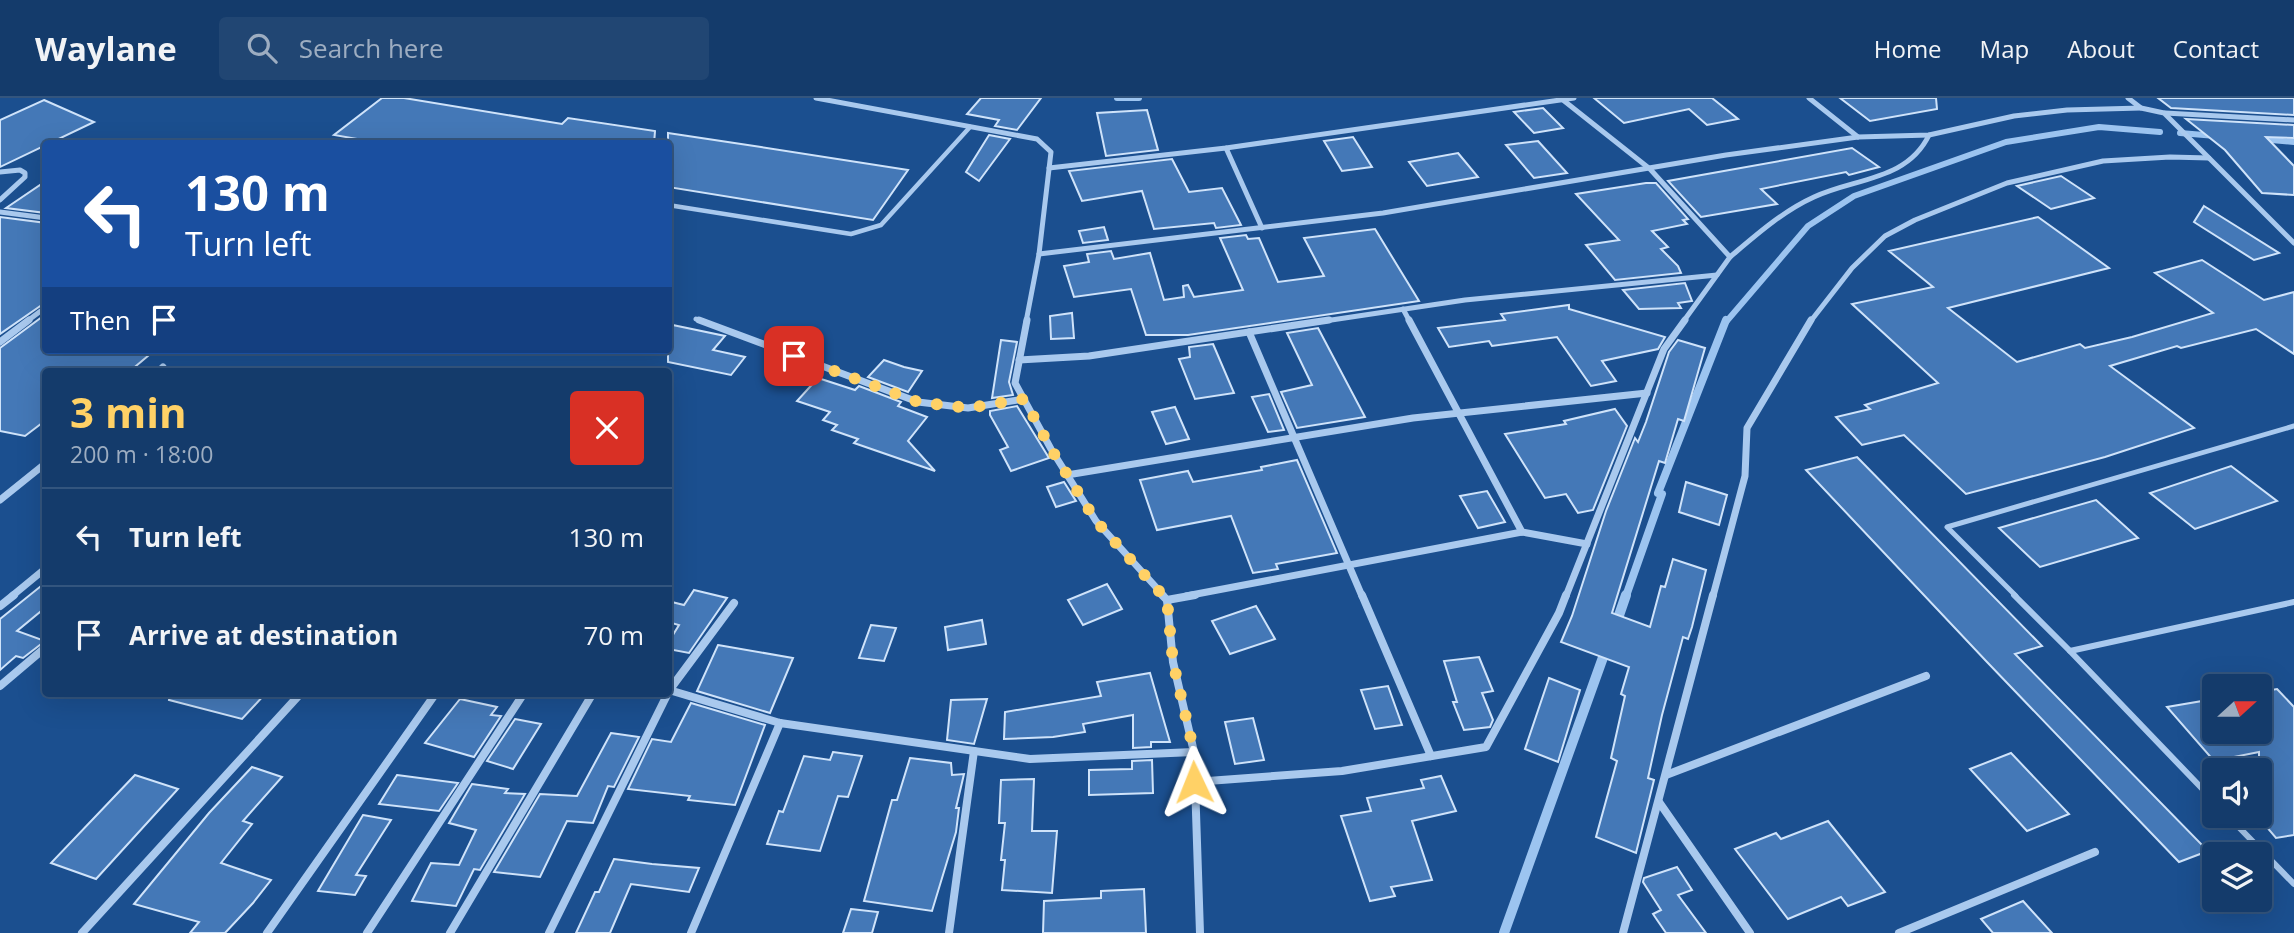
<!DOCTYPE html>
<meta charset="utf-8">
<style>
body{margin:0;font-family:"Open Sans",sans-serif;background:#214673;color:#f1f3f6;height:100vh;display:flex;flex-direction:column;font-size:26px;white-space:nowrap}
*{box-sizing:border-box;margin:0}
p{font-size:23px;color:#9dadc1}
.icon{flex:none;width:38px;height:38px;fill:none;stroke:currentColor;stroke-width:2;stroke-linecap:round;stroke-linejoin:round}
.map{position:relative;flex:1;overflow:hidden}
.details{position:absolute;left:42px;top:270px;width:630px;height:329px;display:flex;flex-direction:column;background:#143b6b;border-radius:7px;box-shadow:0 7px 28px #0002,0 0 0 2px #33557e}
.details>*{flex:none}
.top-card{position:absolute;left:42px;top:42px;width:630px;height:214px;border-radius:7px;box-shadow:0 7px 28px #0002,0 0 0 2px #33557e;background:#1a4fa0;color:#fff;overflow:hidden}
.needle{width:46px;rotate:69deg}
.controls{position:absolute;left:2202px;top:576px;display:grid;gap:14px}
.controls a{display:grid;place-items:center;width:70px;height:70px;border-radius:7px;background:#143b6b;box-shadow:0 7px 28px #0002,0 0 0 2px #33557e;font-size:35px}
.pin{position:absolute;display:grid;place-items:center;width:60px;height:60px;color:#fff;margin:-30px;border-radius:14px;box-shadow:0 4px 10px #0006}
.me{position:absolute;width:77px;margin:-38px;rotate:358deg;stroke-linejoin:round;filter:drop-shadow(0 0 5px #0008)}
.turn{display:flex;align-items:center;gap:24px;height:147px;padding:0 28px;font-size:32px}
.turn .icon{width:91px;height:91px;stroke-width:2.5}
.turn b{display:block;font-size:49px;line-height:60px}
.then{display:flex;align-items:center;height:66px;padding:0 28px;background:#0003;gap:14px;font-size:26px}
.round{display:grid;place-items:center;flex:none;width:74px;height:74px;border-radius:7px;background:#214673}
.summary{display:flex;align-items:center;justify-content:space-between;height:119px;padding:0 28px}
h1{font-size:42px;font-weight:700;line-height:52px;color:#ffd166}
ul{padding:0;list-style:none}
li{display:flex;align-items:center;gap:21px;height:98px;padding:0 28px;border-top:2px solid #33557e}
li div{flex:1}
li b{display:block;font-size:26px}
li em{font-style:normal}
header{display:flex;align-items:center;gap:42px;box-sizing:border-box;height:98px;padding:0 35px;background:#143b6b;border-bottom:2px solid #33557e}
header strong{font-size:33px}
nav{display:flex;gap:38px;margin-inline-start:auto;font-size:24px}
.search{width:490px;height:63px;background:#214673;display:flex;align-items:center;gap:18px;box-sizing:border-box;padding:0 24px;border-radius:7px;color:#9dadc1;font-size:26px}
.map>svg:first-child{display:block}
.lines{fill:none;stroke-linecap:round;stroke-linejoin:round}
.stream-far2{stroke:#9cc4f0;stroke-width:6}
.stream-far1{stroke:#9cc4f0;stroke-width:8}
.stream{stroke:#9cc4f0;stroke-width:10}
.building{fill:#4478b7;stroke:#cfe3fa;stroke-width:2}
.service-far2{stroke:#a9c9ee;stroke-width:4.5}
.service-far1{stroke:#a9c9ee;stroke-width:5}
.service{stroke:#a9c9ee;stroke-width:6}
.minor-far2{stroke:#a9c9ee;stroke-width:5}
.minor-far1{stroke:#a9c9ee;stroke-width:7}
.minor{stroke:#a9c9ee;stroke-width:8}
.route{stroke:#ffd166;stroke-width:12;stroke-dasharray:0 21.6}
</style>
<header>
<strong>Waylane</strong>
<div class="search"><svg class="icon" aria-label="search" viewBox="0 0 24 24"><circle cx="10" cy="10" r="6"/><path d="M15 15l6 6"/></svg>Search here</div>
<nav><a>Home</a><a>Map</a><a>About</a><a>Contact</a></nav>
</header>
<div class="map">
<svg width="2294" height="835" viewBox="0 0 2294 835">
<rect width="100%" height="100%" fill="#1b4f8f"/>
<g class="lines">
<!-- stream-far2 -->
<g class="stream-far2">
<polyline points="1117,0 1139,0"/>
<polyline points="2180,35 2216,38"/>
<polyline points="2260,41 2294,44"/>
<polyline points="1726,224 1808,128 1854,98 2006,44 2099,29 2160,34"/>
</g>
<!-- stream-far1 -->
<polyline class="stream-far1" points="1626,498 1662,396 1658,395 1726,222"/>
<!-- stream -->
<g class="stream">
<polyline points="1616,526 1626,497"/>
<polyline points="1504,835 1606,551"/>
</g>
</g>
<!-- building -->
<g class="building">
<polygon points="382,0 404,0 562,26 568,20 655,33 654,46 386,46 334,37"/>
<polygon points="981,0 1041,0 1017,32 995,28 999,22 967,16"/>
<polygon points="1594,0 1712,0 1738,21 1707,27 1689,11 1624,25"/>
<polygon points="1840,0 1936,0 1937,11 1870,23"/>
<polygon points="2158,0 2294,0 2294,17 2171,10"/>
<polygon points="44,2 94,24 0,69 0,22"/>
<polygon points="1543,10 1563,30 1534,35 1514,14"/>
<polygon points="1147,12 1158,52 1106,58 1097,15"/>
<polygon points="2186,21 2294,27 2294,40 2266,39 2294,68 2294,97 2262,95 2225,52"/>
<polygon points="668,35 761,49 908,72 873,122 668,89"/>
<polygon points="989,37 1010,41 979,83 966,74"/>
<polygon points="1353,39 1372,69 1342,73 1324,43"/>
<polygon points="1538,43 1567,75 1534,80 1506,47"/>
<polygon points="1852,50 1879,69 1849,77 1846,74 1761,91 1777,106 1701,119 1668,83"/>
<polygon points="1458,55 1478,79 1427,88 1409,64"/>
<polygon points="1172,61 1189,94 1222,90 1241,127 1216,130 1214,125 1154,131 1142,93 1082,103 1069,73"/>
<polygon points="2061,78 2094,100 2051,111 2017,88"/>
<polygon points="46,83 46,115 6,110"/>
<polygon points="1646,85 1656,85 1688,121 1683,122 1687,126 1652,133 1668,149 1661,151 1678,168 1681,175 1615,182 1586,147 1619,142 1576,96"/>
<polygon points="2204,108 2279,155 2254,162 2194,124"/>
<polygon points="0,119 46,125 46,204 0,236"/>
<polygon points="2038,119 2109,170 1948,210 2017,264 2080,246 2085,250 2132,239 2213,215 2155,175 2202,162 2264,202 2294,194 2294,256 2256,231 2181,250 2177,248 2110,268 2194,330 2105,359 1966,396 1904,337 1862,347 1836,319 1870,311 1865,307 1938,285 1852,206 1933,189 1889,153"/>
<polygon points="1104,129 1108,142 1083,145 1079,133"/>
<polygon points="1375,131 1419,203 1188,237 1146,237 1131,191 1074,199 1064,168 1089,164 1087,156 1111,153 1114,161 1150,155 1164,202 1184,199 1183,188 1188,187 1194,199 1243,192 1220,140 1246,137 1248,141 1259,140 1278,184 1324,178 1304,140"/>
<polygon points="1685,185 1692,203 1678,205 1681,210 1639,211 1623,192"/>
<polygon points="1569,207 1569,211 1665,239 1658,251 1602,263 1616,283 1591,288 1557,239 1492,248 1489,243 1449,249 1438,230 1505,222 1501,216"/>
<polygon points="1072,215 1074,240 1051,241 1050,218"/>
<polygon points="46,216 46,252 155,252 130,273 46,273 46,322 25,338 0,333 0,250"/>
<polygon points="668,226 725,238 713,252 745,259 731,277 668,264"/>
<polygon points="1318,230 1365,319 1297,330 1281,294 1312,287 1287,235"/>
<polygon points="1001,242 1017,244 1009,284 1013,297 992,300"/>
<polygon points="1678,242 1705,250 1684,323 1678,321 1665,365 1659,363 1612,515 1650,529 1661,488 1665,489 1673,461 1706,472 1692,529 1688,541 1683,539 1662,617 1648,680 1654,682 1636,755 1596,739 1617,663 1611,660 1625,598 1621,596 1629,569 1561,544 1572,518 1606,413 1635,340 1638,344 1646,324 1669,254"/>
<polygon points="1213,246 1234,295 1195,301 1179,261 1190,259 1189,249"/>
<polygon points="884,262 904,269 922,273 908,294 868,279"/>
<polygon points="818,280 855,292 859,288 901,304 898,308 927,319 908,343 935,373 854,345 858,341 832,332 837,327 823,322 830,314 797,303"/>
<polygon points="1269,296 1284,332 1268,334 1252,299"/>
<polygon points="1017,308 1049,360 1011,373 1000,352 1008,349 990,317 990,313"/>
<polygon points="1175,309 1189,341 1166,346 1152,314"/>
<polygon points="1615,311 1627,328 1593,412 1578,415 1566,396 1545,400 1505,336 1566,326 1564,323"/>
<polygon points="1857,359 2042,548 2015,556 2208,753 2179,764 1987,564 1806,372"/>
<polygon points="1297,362 1337,455 1276,466 1278,471 1253,475 1231,418 1157,432 1140,382 1188,373 1193,384 1262,372 1261,369"/>
<polygon points="2231,368 2277,403 2195,431 2150,395"/>
<polygon points="1064,384 1076,403 1056,409 1047,389"/>
<polygon points="1686,384 1727,397 1719,427 1679,414"/>
<polygon points="1487,393 1505,424 1478,430 1460,398"/>
<polygon points="2096,402 2138,440 2040,469 1999,430"/>
<polygon points="46,484 46,509 17,533 45,543 23,560 16,558 0,572 0,521"/>
<polygon points="1107,486 1122,511 1083,527 1068,502"/>
<polygon points="694,492 727,500 689,555 668,551 668,545 679,527 668,524 668,503 684,507"/>
<polygon points="1256,508 1275,541 1230,556 1212,523"/>
<polygon points="982,522 986,546 948,552 945,529"/>
<polygon points="871,527 896,530 884,563 859,560"/>
<polygon points="718,547 793,560 770,615 697,593"/>
<polygon points="1479,559 1493,593 1482,595 1493,622 1490,629 1464,632 1453,604 1457,604 1444,563"/>
<polygon points="1150,575 1170,644 1151,644 1151,649 1133,650 1133,617 1083,626 1085,634 1053,639 1004,641 1005,614 1101,598 1097,584"/>
<polygon points="1549,580 1580,592 1558,664 1525,651"/>
<polygon points="1388,588 1402,627 1375,631 1361,592"/>
<polygon points="2277,591 2294,609 2294,737 2276,740 2259,720 2259,654 2214,663 2167,609 2214,601 2214,634 2259,634 2259,594"/>
<polygon points="170,595 266,595 242,621 169,602"/>
<polygon points="460,601 497,609 491,617 501,618 474,659 425,645"/>
<polygon points="987,601 974,646 947,642 951,602"/>
<polygon points="691,605 765,627 735,707 688,702 690,698 628,691 652,641 671,644"/>
<polygon points="1253,620 1264,662 1235,666 1225,624"/>
<polygon points="515,621 541,626 513,671 487,663"/>
<polygon points="611,635 639,639 614,689 608,688 593,725 567,723 540,779 494,774 540,696 577,698"/>
<polygon points="833,654 862,658 848,699 838,698 820,753 767,746 779,713 783,714 804,658 830,662"/>
<polygon points="2011,655 2069,716 2027,733 1970,671"/>
<polygon points="910,660 951,665 952,677 964,676 956,710 959,710 956,734 932,813 864,803 892,702 897,702"/>
<polygon points="1152,662 1153,695 1089,697 1089,672 1132,671 1132,663"/>
<polygon points="252,669 282,679 243,723 252,726 221,765 271,782 253,805 225,835 190,835 199,824 134,806 209,715"/>
<polygon points="135,677 178,691 96,781 51,765"/>
<polygon points="397,677 458,685 439,713 379,706"/>
<polygon points="1441,678 1456,713 1412,723 1432,782 1391,789 1395,798 1370,803 1341,718 1371,713 1367,700 1424,690 1421,682"/>
<polygon points="1034,681 1032,733 1057,733 1052,795 1002,792 1005,762 1001,762 1005,725 999,725 1001,682"/>
<polygon points="472,686 508,691 505,695 525,696 480,772 474,771 456,808 412,803 431,765 459,767 476,732 449,725"/>
<polygon points="363,717 391,722 356,777 366,778 355,797 318,793"/>
<polygon points="1828,723 1885,794 1848,808 1841,799 1788,821 1735,751 1776,735 1781,741"/>
<polygon points="614,761 652,766 699,770 689,794 631,786 610,835 576,835 595,794 599,794"/>
<polygon points="1677,769 1692,792 1678,797 1706,835 1666,835 1653,816 1661,812 1643,784 1644,780"/>
<polygon points="1144,791 1146,835 1043,835 1044,803 1101,800 1101,793"/>
<polygon points="2023,803 2052,835 1993,835 1981,821"/>
<polygon points="851,811 878,814 872,835 843,835"/>
</g>
<g class="lines">
<!-- service-far2 -->
<polyline class="service-far2" points="668,107 851,136 881,127 970,29"/>
<!-- service-far1 -->
<polyline class="service-far1" points="2016,498 1947,429 2294,328"/>
<!-- service -->
<g class="service">
<polyline points="2014,497 2070,553"/>
<polyline points="2214,703 2070,553 2294,504"/>
<polyline points="2228,718 2294,786"/>
</g>
<!-- minor-far2 -->
<g class="minor-far2">
<polyline points="816,0 1037,41 1051,54 1039,156 1026,224"/>
<polyline points="1809,0 1858,39"/>
<polyline points="2128,0 2141,10 2164,15 2294,145"/>
<polyline points="1563,2 1650,71 1730,159 1683,224"/>
<polyline points="2165,15 2294,22"/>
<polyline points="1226,50 1262,130"/>
<polyline points="1049,70 1226,50 1574,0"/>
<polyline points="0,74 20,72 25,75 25,79 0,102"/>
<polyline points="0,114 46,120"/>
<polyline points="1039,156 1383,115 1726,57 1858,39 1929,37 2014,18 2067,12 2141,10"/>
<path d="M1730 159C1756 137 1783 113 1814 99 1854 80 1907 83 1929 37"/>
<polyline points="1403,211 1410,224"/>
<polyline points="696,221 704,224"/>
<polyline points="26,224 46,209"/>
<polyline points="1318,224 1465,202 1717,177"/>
<polyline points="1810,224 1852,170 1885,138 1915,122 2007,85 2103,63 2170,59 2209,60"/>
</g>
<!-- minor-far1 -->
<g class="minor-far1">
<polyline points="699,222 918,304 968,310 1024,301"/>
<polyline points="1027,222 1015,285 1051,351 1096,423 1164,498"/>
<polyline points="1409,222 1522,434"/>
<polyline points="1249,234 1362,498"/>
<polyline points="0,244 29,222"/>
<polyline points="1019,262 1089,258 1329,222"/>
<polyline points="159,273 163,269"/>
<polyline points="1067,377 1413,320 1647,295"/>
<polyline points="0,402 46,365"/>
<polyline points="12,498 46,470"/>
<polyline points="1186,498 1522,434 1587,446"/>
<polyline points="1566,498 1664,251 1685,222"/>
<polyline points="1713,498 1745,378 1747,330 1811,222"/>
</g>
<!-- minor -->
<g class="minor">
<polyline points="1162,497 1167,502 1173,564 1194,654 1200,835"/>
<polyline points="1362,497 1431,658"/>
<polyline points="1167,502 1195,497"/>
<polyline points="0,508 14,497"/>
<polyline points="0,588 46,549"/>
<polyline points="669,592 780,625 1030,661 1194,654"/>
<polyline points="668,594 734,505"/>
<polyline points="1666,677 1926,578"/>
<polyline points="1194,684 1342,673 1486,649 1559,515 1566,497"/>
<polyline points="1659,704 1750,835"/>
<polyline points="82,835 301,595"/>
<polyline points="267,835 436,595"/>
<polyline points="367,835 524,595"/>
<polyline points="450,835 593,595"/>
<polyline points="549,835 668,595"/>
<polyline points="691,835 780,625"/>
<polyline points="949,835 974,653"/>
<polyline points="1623,835 1713,497"/>
<polyline points="1899,835 2095,754"/>
</g>
</g>
<g class="lines">
<!-- route -->
<polyline class="route" points="794,258 918,304 968,310 1024,301 1051,351 1096,423 1167,502 1173,564 1194,654 1194,684"/>
</g>
</svg>
<div class="controls">
<a><svg class="needle" viewBox="-14 -14 28 28"><path d="M0-13l5 13h-10z" fill="#e53935"/><path d="M0 13l5-13h-10z" fill="#9dadc1"/></svg></a>
<a><svg class="icon" aria-label="sound" viewBox="0 0 24 24"><path d="M4 9h4l5-4v14l-5-4H4zM17 9q2 3 0 6"/></svg></a>
<a><svg class="icon" aria-label="layers" viewBox="0 0 24 24"><path d="M12 4l9 5-9 5-9-5zM3 14l9 5 9-5"/></svg></a>
</div>
<div class="pin" style="left:794px;top:258px;background:#d93025"><svg class="icon" aria-label="arrive" viewBox="0 0 24 24"><path d="M6 21V4h12l-3 4 3 4H6"/></svg></div>
<svg class="me" style="left:1194px;top:684px" viewBox="-20 -20 40 40"><path d="M0-17L14 15 0 8-14 15z" fill="#ffd166" stroke="#fff" stroke-width="4"/></svg>
<div class="top-card">
<div class="turn"><svg class="icon" aria-label="left" viewBox="0 0 24 24"><path d="M17 20v-9H6M10 6l-5 5 5 5"/></svg><div><b>130 m</b>Turn left</div></div>
<div class="then">Then<svg class="icon" aria-label="arrive" viewBox="0 0 24 24"><path d="M6 21V4h12l-3 4 3 4H6"/></svg></div>
</div>
<section class="details">
<div class="summary"><div><h1>3 min</h1><p>200 m · 18:00</p></div><a class="round" style="background:#d93025;color:#fff"><svg class="icon" aria-label="close" viewBox="0 0 24 24"><path d="M6 6l12 12M18 6L6 18"/></svg></a></div>
<ul>
<li><svg class="icon" aria-label="left" viewBox="0 0 24 24"><path d="M17 20v-9H6M10 6l-5 5 5 5"/></svg><div><b>Turn left</b></div><em>130 m</em></li>
<li><svg class="icon" aria-label="arrive" viewBox="0 0 24 24"><path d="M6 21V4h12l-3 4 3 4H6"/></svg><div><b>Arrive at destination</b></div><em>70 m</em></li>
</ul>
</section>
</div>
